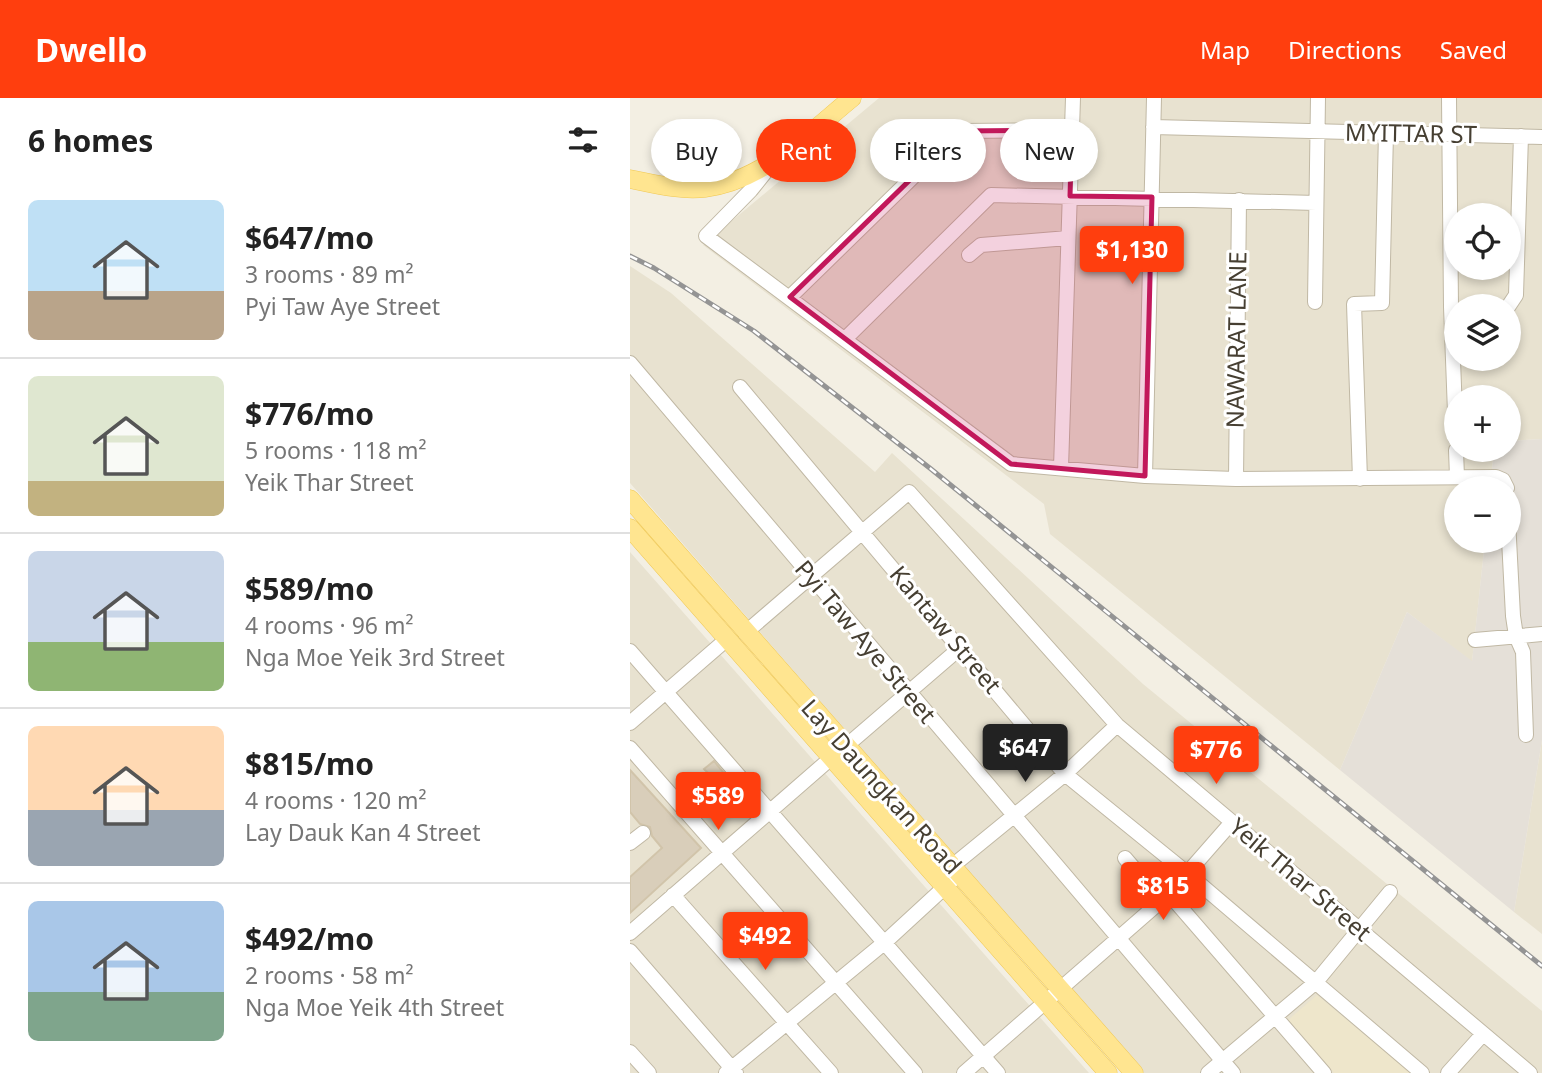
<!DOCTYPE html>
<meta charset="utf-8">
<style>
body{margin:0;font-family:"Noto Sans",sans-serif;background:#f2f2f2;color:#222;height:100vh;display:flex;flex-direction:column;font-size:26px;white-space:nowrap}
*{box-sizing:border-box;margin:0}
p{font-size:23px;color:#767676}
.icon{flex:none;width:38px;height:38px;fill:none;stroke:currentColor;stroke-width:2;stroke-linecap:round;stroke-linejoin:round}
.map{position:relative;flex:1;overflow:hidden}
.sheet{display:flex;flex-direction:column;background:#fff;width:630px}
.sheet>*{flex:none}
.hud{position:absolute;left:21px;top:21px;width:665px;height:63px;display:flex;gap:14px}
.buttons{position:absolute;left:814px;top:105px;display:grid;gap:14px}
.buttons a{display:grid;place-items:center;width:77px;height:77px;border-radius:50%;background:#fff;box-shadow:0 4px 10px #0003;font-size:35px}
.price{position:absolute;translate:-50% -60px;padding:0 16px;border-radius:7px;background:#ff3e0e;color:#fff;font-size:23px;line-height:46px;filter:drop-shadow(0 2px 4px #0008)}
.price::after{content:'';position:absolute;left:50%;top:42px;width:21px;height:16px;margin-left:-10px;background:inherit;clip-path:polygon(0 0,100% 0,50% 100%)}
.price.current{background:#222;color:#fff}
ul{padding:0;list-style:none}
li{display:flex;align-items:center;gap:21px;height:175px;padding:0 28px}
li+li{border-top:2px solid #e0e0e0}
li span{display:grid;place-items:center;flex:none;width:196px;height:140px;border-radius:10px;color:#555}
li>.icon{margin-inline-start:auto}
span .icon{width:84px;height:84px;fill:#fffc;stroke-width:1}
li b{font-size:30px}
h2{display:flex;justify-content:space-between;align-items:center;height:84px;padding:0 28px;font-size:30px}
.tag{padding:0 24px;border-radius:32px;background:#fff;box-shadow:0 4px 10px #0003;font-size:24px;line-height:63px}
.tag.current{background:#ff3e0e;color:#fff}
header{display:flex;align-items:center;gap:42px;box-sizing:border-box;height:98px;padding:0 35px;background:#ff3e0e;color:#fff}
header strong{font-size:33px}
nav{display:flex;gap:38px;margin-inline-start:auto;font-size:24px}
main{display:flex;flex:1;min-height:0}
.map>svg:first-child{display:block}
</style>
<header>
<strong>Dwello</strong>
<nav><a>Map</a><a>Directions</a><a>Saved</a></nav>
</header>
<main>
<section class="sheet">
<h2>6 homes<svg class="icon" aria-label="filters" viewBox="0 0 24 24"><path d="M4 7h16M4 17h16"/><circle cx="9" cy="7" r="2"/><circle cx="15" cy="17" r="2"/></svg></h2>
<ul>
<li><span style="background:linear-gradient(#bfe0f5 65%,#b9a48a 0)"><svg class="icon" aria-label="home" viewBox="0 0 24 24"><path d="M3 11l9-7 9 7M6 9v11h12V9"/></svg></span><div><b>$647/mo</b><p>3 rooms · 89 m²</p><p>Pyi Taw Aye Street</p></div></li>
<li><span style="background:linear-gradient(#dfe7d0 75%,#c2b280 0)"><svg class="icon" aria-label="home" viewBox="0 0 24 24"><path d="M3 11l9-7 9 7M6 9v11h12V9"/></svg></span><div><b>$776/mo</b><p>5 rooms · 118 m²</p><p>Yeik Thar Street</p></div></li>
<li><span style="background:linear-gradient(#c9d6e8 65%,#8fb573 0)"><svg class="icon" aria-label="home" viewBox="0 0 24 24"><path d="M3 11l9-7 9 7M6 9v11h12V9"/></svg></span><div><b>$589/mo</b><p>4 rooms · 96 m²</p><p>Nga Moe Yeik 3rd Street</p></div></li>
<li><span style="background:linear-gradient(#ffd9b3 60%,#9aa5b1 0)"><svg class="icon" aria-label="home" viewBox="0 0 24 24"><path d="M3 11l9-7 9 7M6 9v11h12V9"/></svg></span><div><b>$815/mo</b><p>4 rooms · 120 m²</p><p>Lay Dauk Kan 4 Street</p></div></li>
<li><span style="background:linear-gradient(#a9c7e8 65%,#7fa58c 0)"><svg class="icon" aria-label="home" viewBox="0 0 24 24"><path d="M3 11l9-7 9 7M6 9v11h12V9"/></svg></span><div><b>$492/mo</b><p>2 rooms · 58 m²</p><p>Nga Moe Yeik 4th Street</p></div></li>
</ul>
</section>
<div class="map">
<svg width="912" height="975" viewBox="0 0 912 975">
<rect width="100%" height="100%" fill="#f3efe3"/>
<path fill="#e8e2d0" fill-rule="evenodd" d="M 249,0 L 912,0 L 912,341 L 879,343 L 878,299 L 826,299 L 826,352 L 864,352 L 860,390 L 826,390 L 826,443 L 855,443 L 842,564 L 777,514 L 710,672 L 420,436 L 414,406 L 73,147 ZM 826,117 L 878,117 L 878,170 L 826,170 ZM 826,208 L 878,208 L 878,261 L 826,261 Z
M 0,168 L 41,195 L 245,374 L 262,355 L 513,586 L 912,913 L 912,975 L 514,975 L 0,385 Z
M 0,454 L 459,975 L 0,975 Z
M 912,642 L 912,836 L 884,814 Z"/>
<path fill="#e5e0d8" d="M 912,341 L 912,642 L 884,814 L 710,672 L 777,514 L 842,563 L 855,443 L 878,443 L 878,390 L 860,390 L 864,352 L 878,352 L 879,343 Z"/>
<path fill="#eee6cb" d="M 687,897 L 781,975 L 704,975 L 658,922 Z"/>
<path fill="#d9ceba" stroke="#d1c4aa" stroke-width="2" d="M 84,663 L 97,679 L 89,686 L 74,671 Z
M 0,672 L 71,750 L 0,815 L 0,779 L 32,750 L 22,738 L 20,729 L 10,726 L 0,714 Z"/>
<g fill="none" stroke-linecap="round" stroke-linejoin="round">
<defs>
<path id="minor" d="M 819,0 L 821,209 L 826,341
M 523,29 L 912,39
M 141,67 L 121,92 L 76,138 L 381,366 L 515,378 L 606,381 L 866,379 L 873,382 L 877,390
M 339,157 L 351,147 L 438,140
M 160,199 L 330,33 L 442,32
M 685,204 L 688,0
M 878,209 L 886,197 L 891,38
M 215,241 L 361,97 L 686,105
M 0,265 L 603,975
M 110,289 L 435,676 L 557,775 L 792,975
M 826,352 L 827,379
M 431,370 L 443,0
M 515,378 L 524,0
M 606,381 L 609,102
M 730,381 L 724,206 L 752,205 L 756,35
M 878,422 L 883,518 L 886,538 L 893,554 L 896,637
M 115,535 L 279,394 L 487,627 L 900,975
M 845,542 L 912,536
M 0,553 L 368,975
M 0,625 L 97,541
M 215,649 L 330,550
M 0,650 L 285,975
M 0,745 L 13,735
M 495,760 L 531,802
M 315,774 L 435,676 L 487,627
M 539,796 L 694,975
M 43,797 L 201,975
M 0,835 L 200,661
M 0,853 L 106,975
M 0,954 L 19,975
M 96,975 L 254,845 L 329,776
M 334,975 L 539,796 L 602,724
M 578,975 L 686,884 L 760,794
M 818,975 L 853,936"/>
<path id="major" d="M 0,81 C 25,86 50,93 75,90 C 133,83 179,35 222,0
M 0,401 L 504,975
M 0,430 L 478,975"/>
</defs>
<use href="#minor" stroke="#c0b8a4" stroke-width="16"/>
<use href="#major" stroke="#f0c854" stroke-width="19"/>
<use href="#minor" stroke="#fff" stroke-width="14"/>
<use href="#major" stroke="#ffe590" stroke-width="18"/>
<defs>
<path id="rail" d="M 0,158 L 24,170 L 124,233 L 301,371 L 912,868"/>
</defs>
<use href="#rail" stroke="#949494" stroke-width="5"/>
<use href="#rail" stroke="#fff" stroke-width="2.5" stroke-dasharray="8" stroke-linecap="butt"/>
</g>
<path fill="#c2185b" fill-opacity="0.2" stroke="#c2185b" stroke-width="5" stroke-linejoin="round" d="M 442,32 L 440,98 L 522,99 L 515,378 L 381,366 L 160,199 L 330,33 Z"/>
<g text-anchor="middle" stroke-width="6" stroke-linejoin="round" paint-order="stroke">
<g font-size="24" fill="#463f32" stroke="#fff">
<text transform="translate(781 36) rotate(1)" y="8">MYITTAR ST</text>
<text transform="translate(607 242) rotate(-89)" y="8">NAWARAT LANE</text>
<text transform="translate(315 532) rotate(50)" y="8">Kantaw Street</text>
<text transform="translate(235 544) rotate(50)" y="8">Pyi Taw Aye Street</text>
<text transform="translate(251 689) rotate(48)" y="8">Lay Daungkan Road</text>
<text transform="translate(670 782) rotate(40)" y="8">Yeik Thar Street</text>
</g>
</g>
</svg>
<div class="buttons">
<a><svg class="icon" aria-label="locate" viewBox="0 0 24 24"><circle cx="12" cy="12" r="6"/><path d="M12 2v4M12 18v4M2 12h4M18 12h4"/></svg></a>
<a><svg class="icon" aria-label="layers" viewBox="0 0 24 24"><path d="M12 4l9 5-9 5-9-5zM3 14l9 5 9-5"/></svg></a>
<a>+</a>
<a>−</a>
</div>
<b class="price" style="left:502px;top:188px">$1,130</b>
<b class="price current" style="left:395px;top:686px">$647</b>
<b class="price" style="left:586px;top:688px">$776</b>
<b class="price" style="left:88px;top:734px">$589</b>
<b class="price" style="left:533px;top:824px">$815</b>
<b class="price" style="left:135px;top:874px">$492</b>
<div class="hud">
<a class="tag">Buy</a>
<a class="tag current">Rent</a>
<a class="tag">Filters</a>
<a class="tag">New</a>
</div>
</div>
</main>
